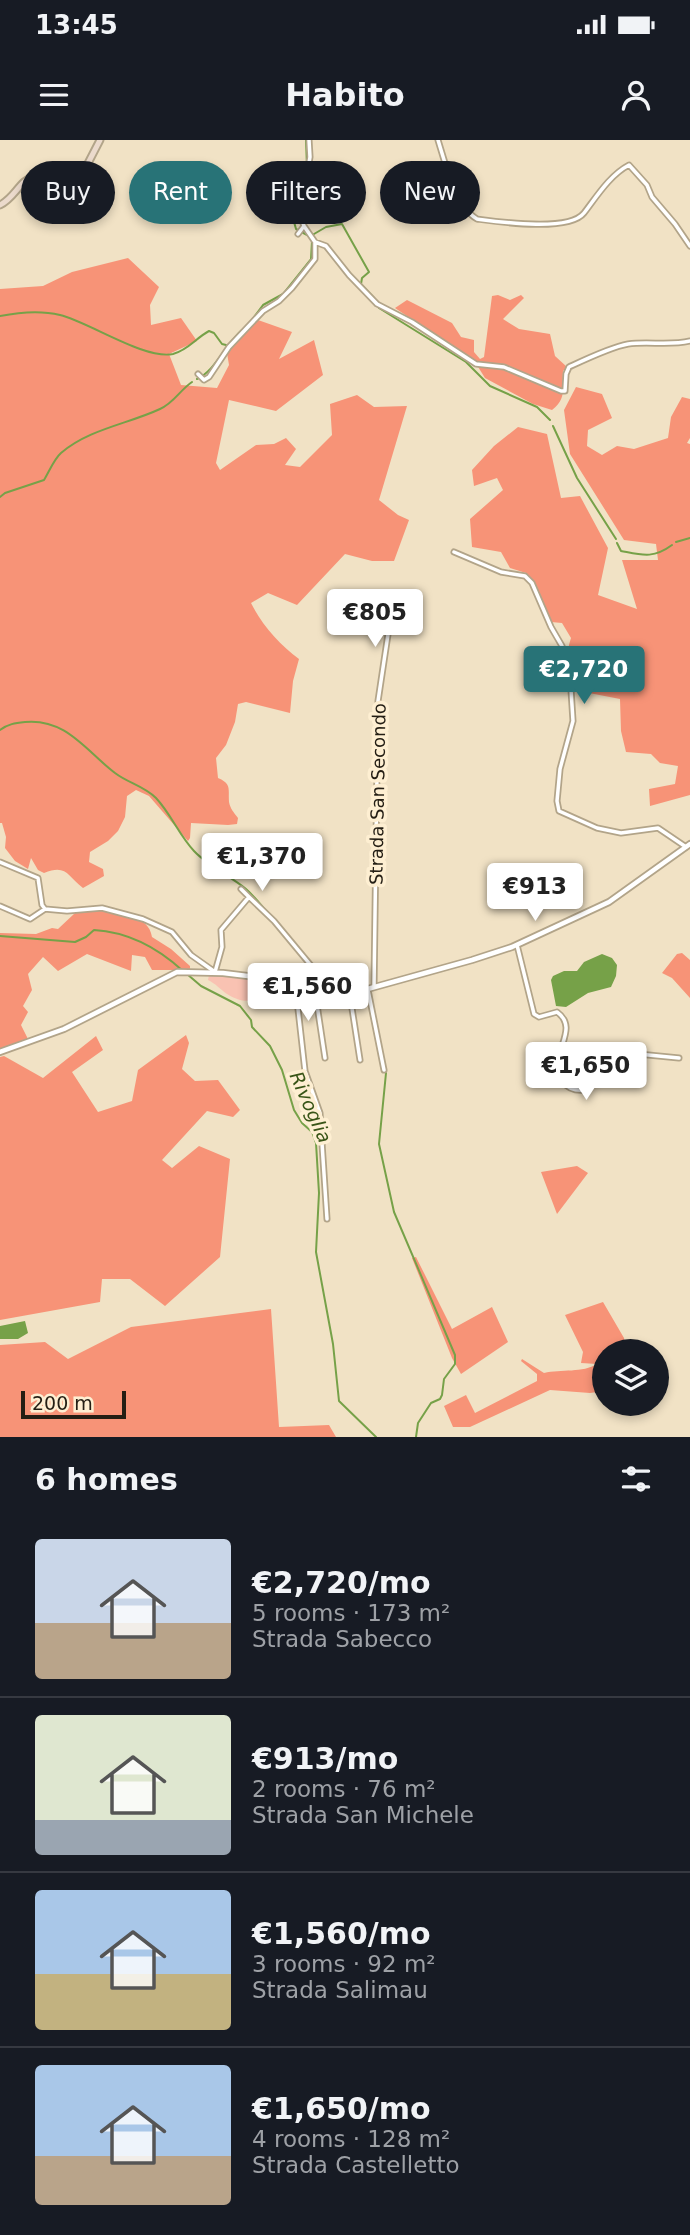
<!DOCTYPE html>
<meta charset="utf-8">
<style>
body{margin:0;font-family:"DejaVu Sans",sans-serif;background:#20242c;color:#f1f3f6;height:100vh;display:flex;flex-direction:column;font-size:26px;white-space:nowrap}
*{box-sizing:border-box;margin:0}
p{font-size:23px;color:#9ea1a6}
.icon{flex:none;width:38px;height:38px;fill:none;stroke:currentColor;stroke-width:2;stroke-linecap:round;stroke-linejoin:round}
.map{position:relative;height:1297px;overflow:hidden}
.panel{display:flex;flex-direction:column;background:#171b24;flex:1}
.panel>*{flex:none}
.banner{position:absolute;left:21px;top:21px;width:649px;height:63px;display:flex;gap:14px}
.controls{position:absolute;left:592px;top:1199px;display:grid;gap:14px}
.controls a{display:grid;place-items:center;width:77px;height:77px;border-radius:50%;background:#171b24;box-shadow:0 4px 10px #0003;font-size:35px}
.scale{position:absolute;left:21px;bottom:18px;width:105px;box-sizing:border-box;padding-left:7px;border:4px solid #241e14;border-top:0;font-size:19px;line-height:24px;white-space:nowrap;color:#241e14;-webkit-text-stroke:5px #feefd2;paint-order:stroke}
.price{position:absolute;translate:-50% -60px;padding:0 16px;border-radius:7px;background:#fff;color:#222;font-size:23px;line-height:46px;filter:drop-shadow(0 2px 4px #0008)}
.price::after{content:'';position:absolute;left:50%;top:42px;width:21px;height:16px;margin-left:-10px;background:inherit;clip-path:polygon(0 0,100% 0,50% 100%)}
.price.selected{background:#287377;color:#fff}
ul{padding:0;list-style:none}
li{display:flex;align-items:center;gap:21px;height:175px;padding:0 35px}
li+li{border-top:2px solid #363941}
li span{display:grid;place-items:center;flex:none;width:196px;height:140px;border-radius:7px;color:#555}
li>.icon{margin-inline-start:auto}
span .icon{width:84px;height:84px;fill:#fffc;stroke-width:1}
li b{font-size:30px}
h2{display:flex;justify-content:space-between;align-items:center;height:84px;padding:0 35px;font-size:30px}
.tag{padding:0 24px;border-radius:32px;background:#171b24;box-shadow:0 4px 10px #0003;font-size:24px;line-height:63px}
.tag.selected{background:#287377;color:#fff}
.status{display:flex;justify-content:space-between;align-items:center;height:49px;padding:0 35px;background:#171b24;direction:ltr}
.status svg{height:19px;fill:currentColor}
header{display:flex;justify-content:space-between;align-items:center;height:91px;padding:0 35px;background:#171b24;font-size:32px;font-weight:800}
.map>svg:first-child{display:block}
</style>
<div class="status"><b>13:45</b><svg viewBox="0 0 49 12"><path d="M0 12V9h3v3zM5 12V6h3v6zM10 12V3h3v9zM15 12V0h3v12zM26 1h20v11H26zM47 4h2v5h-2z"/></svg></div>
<header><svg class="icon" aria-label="menu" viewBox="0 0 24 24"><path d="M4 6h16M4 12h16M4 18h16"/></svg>Habito<svg class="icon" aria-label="person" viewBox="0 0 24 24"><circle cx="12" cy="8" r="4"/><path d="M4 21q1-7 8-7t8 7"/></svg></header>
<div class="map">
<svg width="690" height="1297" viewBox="0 0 690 1297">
<rect width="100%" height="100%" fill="#f1e2c5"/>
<path fill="#f9c2b2" d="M 209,835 L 277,842 L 276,854 C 255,858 248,867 227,854 C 220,849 216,844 208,840 Z"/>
<path fill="#f79377" d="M 128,118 L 159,147 L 150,165 L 151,185 L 181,178 L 197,201 L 169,214 L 181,245 L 217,248 L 229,225 L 227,213 L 258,180 L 292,192 L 279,219 L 314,200 L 323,235 L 276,271 L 229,260 L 216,323 L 220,330 L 256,305 L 274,304 L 286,298 L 296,309 L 285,325 L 300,327 L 332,295 L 330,264 L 357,255 L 374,267 L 407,266 L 379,360 L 398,375 L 409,380 L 394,421 L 372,421 L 345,414 L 297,465 L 268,453 L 251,463 C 262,485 280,505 299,519 L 293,541 L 290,573 L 246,562 L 238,564 L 235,582 L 226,605 L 216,618 L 218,638 C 232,644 228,649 229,662 C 230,668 234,673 238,678 L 237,684 L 228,685 L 191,683 L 190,698 L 188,701 L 149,656 L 136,650 L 127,656 L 125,677 L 118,691 L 108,701 L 90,712 L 89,722 L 103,729 L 104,736 L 83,748 C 67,736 67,724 44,733 L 38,730 L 31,718 L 28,729 L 15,721 L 5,708 L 6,697 L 2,683 L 0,683 L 0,149 L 43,146 L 72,132 Z
M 498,155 L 510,160 L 521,155 L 524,158 L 503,179 L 519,189 L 550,194 L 555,216 L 567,227 L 563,231 C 562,249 567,258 552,270 L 533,264 L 485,238 L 475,222 L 395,168 L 407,160 L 452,183 L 461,197 L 474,200 L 474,212 L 480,219 L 484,217 L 492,156 Z
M 576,247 L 602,254 L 612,278 L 588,290 L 587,306 L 602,315 L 617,306 L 634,309 L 668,298 L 671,277 L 682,257 L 690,259 L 690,298 L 687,303 L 690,304 L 690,655 L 650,666 L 649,649 L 675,644 L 678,626 L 660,623 L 651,614 L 626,612 L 621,591 L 620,559 L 584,552 C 581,544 580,537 577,529 C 571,514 565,516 571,498 L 562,483 L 551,482 L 534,441 L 526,433 L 510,428 L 501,412 L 472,407 L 470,379 L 503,350 L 497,338 L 474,346 L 472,330 L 494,306 L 518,287 L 547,294 L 561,358 L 580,356 L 608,408 L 598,455 L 637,469 L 622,420 L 658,420 L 656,404 L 624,400 L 570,314 L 564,270 Z
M 98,770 C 117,773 149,774 152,797 L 171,809 L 190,826 L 190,830 L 152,830 L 145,817 L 132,815 L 131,831 L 87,814 L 58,831 L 43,817 L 28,834 L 32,850 L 23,866 L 28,872 L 21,885 L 28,899 L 0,911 L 0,793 L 36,794 L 52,788 L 58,789 L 75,773 Z
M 682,813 L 690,820 L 690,858 L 672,838 L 662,833 L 677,814 Z
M 186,895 L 189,903 L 182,929 L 195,941 L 218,940 L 240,970 L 233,977 L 207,971 L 162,1020 L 172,1028 L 199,1006 L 230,1019 L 220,1117 L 165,1166 L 130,1139 L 102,1139 L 100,1162 L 0,1180 L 0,917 L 4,916 L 43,938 L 96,896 L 103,910 L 72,932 L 98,972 L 132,961 L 138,930 Z
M 577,1026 L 588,1033 L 557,1074 L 541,1032 Z
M 416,1117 L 452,1189 L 492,1167 L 508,1202 L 461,1234 L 452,1218 L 412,1118 Z
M 603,1162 L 624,1198 L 626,1211 L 604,1211 L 604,1251 L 590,1253 L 550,1250 L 470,1287 L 453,1287 L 444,1266 L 466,1255 L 475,1273 L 537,1241 L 537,1234 L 521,1221 L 522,1219 L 544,1233 C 561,1229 583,1233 597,1224 L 581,1223 L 583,1212 L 565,1175 Z
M 271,1169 L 279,1287 L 329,1285 L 336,1297 L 0,1297 L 0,1205 L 45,1202 L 68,1219 L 131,1187 Z"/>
<path fill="#76a148" d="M 602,814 L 612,818 L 617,825 L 616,836 L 611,847 L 588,853 L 566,867 L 556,866 L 551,840 L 553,836 L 564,831 L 577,831 L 584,822 Z
M 25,1181 L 28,1193 L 18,1199 L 0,1199 L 0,1186 Z"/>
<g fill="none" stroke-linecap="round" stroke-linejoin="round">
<path stroke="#76a148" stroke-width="2" d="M 306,0 L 307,27
M 305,36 C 299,54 289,70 296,89 L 309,96
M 314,94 L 326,87 L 342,84 L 369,132 L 362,138 L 361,144 L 374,158
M 379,168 L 466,222 L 490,246 L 537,267 L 550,280
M 0,176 C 20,172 40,170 60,175 C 89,182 145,220 173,214 C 188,210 196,198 209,191 L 214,193 L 222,204 L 226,205
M 249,184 L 263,165 L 283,154 L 311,119 L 312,101
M 197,239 C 216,230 225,205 242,190
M 564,245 L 565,230
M 553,286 L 577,338 L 616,399
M 0,357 L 5,353 L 44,340 C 49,332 54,319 61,313 C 89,289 128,284 160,269 C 174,263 180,250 192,242
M 676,402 L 690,398
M 617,403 L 621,411 C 642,415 653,419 672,405
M 0,590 C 8,584 15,583 25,582 C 66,578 86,611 115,633 C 128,643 144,646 156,658 C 171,674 179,695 194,711 C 208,726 230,736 246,749 C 254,756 261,765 268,773
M 281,787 L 300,810
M 0,796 L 75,802 L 86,797 L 94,790 C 128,792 158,808 183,831
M 313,825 L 317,830
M 321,832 L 333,844
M 187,834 L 201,846 L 240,866 L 251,880 L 252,887 L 270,906 L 282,930 L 294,970 L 302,983 L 312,992 L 316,1003 L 319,1053 L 316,1112 L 333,1204 L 339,1261 L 376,1297
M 386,933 L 379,1004 L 394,1072 L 455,1215 L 455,1224 L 444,1239 L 442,1255 L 440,1259 L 431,1263 L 418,1283 L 416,1297"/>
<defs>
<path id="minor" d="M 438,0 C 445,23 456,67 477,79 C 500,82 569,92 584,73 C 597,56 610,35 629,25 L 647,45 L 652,57 L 675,84 L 690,106
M 298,94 L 304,86
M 315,102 L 326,106 L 349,135 L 377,164 L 412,182 L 476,224 L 504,227 L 561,251 L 565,251 L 566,234 L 569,227 C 584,220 611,207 628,204 C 649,201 669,206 690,201
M 198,234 L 204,240 L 209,237 L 229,207 L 263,171 L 279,161 L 292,148 L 315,119 L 315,102 L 304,86 L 300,75 L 310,17 L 309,0
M 454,412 L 501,432 L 525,436 L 532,443 L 551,487 L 562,506 L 570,534 L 573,581 L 560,629 L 557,661 L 559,671 L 597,688 L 621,693 L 658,688 L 686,707
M 0,722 L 38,738 L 42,765 L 45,769 L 67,771 L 102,768 L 143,779 L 172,792 L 191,815 L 215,832 L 222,807 L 221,790 L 249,757 L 274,781 L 328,846
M 241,749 L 249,757
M 0,766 L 30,779 L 45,769
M 517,805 L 534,874 L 539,877 L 557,872 C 575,885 561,902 559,918 C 556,937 564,952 585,950 L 615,921 L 628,913 L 679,918
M 297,842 L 296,851 L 305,931 L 320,973 L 327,1079
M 314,845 L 325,918
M 374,846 L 378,561 L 393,461
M 349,849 L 360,920
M 368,850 L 384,930"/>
<path id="tertiary" d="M 0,912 L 64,889 L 177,832 L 223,833 L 364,850 L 472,820 L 512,807 L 609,762 L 690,704"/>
<path id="secondary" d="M 0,65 C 15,58 19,41 34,36 C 52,30 67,42 84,31 L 100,0"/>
</defs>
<use href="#minor" stroke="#b2a489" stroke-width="7"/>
<use href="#tertiary" stroke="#b2a489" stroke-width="8"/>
<use href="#secondary" stroke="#b2a489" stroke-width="9"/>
<use href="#minor" stroke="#fff" stroke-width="3.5"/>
<use href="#tertiary" stroke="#fff" stroke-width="4.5"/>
<use href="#secondary" stroke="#ebdacc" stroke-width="5"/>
</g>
<g text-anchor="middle" stroke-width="7" stroke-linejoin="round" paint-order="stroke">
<g font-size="18" fill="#241e14" stroke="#feefd2">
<text transform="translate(378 654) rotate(-89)" y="6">Strada San Secondo</text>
</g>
<g font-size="19" font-style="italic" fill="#395517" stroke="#feefd2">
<text transform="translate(311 967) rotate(66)" y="7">Rivoglia</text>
</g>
</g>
</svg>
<div class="controls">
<a><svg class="icon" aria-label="layers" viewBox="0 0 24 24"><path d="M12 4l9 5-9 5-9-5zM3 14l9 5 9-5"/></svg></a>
</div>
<div class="scale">200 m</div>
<b class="price" style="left:375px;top:509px">€805</b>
<b class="price selected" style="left:584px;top:566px">€2,720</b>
<b class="price" style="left:262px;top:753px">€1,370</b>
<b class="price" style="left:535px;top:783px">€913</b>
<b class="price" style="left:308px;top:883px">€1,560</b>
<b class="price" style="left:586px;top:962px">€1,650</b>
<div class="banner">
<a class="tag">Buy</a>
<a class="tag selected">Rent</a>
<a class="tag">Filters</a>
<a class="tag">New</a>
</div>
</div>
<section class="panel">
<h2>6 homes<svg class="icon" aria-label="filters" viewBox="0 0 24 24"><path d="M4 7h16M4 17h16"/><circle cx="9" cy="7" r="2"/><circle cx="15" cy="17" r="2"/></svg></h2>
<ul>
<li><span style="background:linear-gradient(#c9d6e8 60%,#b9a48a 0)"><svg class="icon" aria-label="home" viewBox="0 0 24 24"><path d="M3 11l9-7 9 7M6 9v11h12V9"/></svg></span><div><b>€2,720/mo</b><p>5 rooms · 173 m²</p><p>Strada Sabecco</p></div></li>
<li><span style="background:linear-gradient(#dfe7d0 75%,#9aa5b1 0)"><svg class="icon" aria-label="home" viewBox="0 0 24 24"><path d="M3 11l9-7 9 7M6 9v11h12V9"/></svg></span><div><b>€913/mo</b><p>2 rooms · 76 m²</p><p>Strada San Michele</p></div></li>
<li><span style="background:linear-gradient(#a9c7e8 60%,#c2b280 0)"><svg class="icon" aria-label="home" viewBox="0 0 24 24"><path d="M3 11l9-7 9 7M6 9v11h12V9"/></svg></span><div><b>€1,560/mo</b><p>3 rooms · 92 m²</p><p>Strada Salimau</p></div></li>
<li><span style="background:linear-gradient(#a9c7e8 65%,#b9a48a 0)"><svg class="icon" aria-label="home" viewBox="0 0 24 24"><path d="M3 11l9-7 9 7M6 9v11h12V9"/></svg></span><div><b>€1,650/mo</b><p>4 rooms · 128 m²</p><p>Strada Castelletto</p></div></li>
</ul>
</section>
